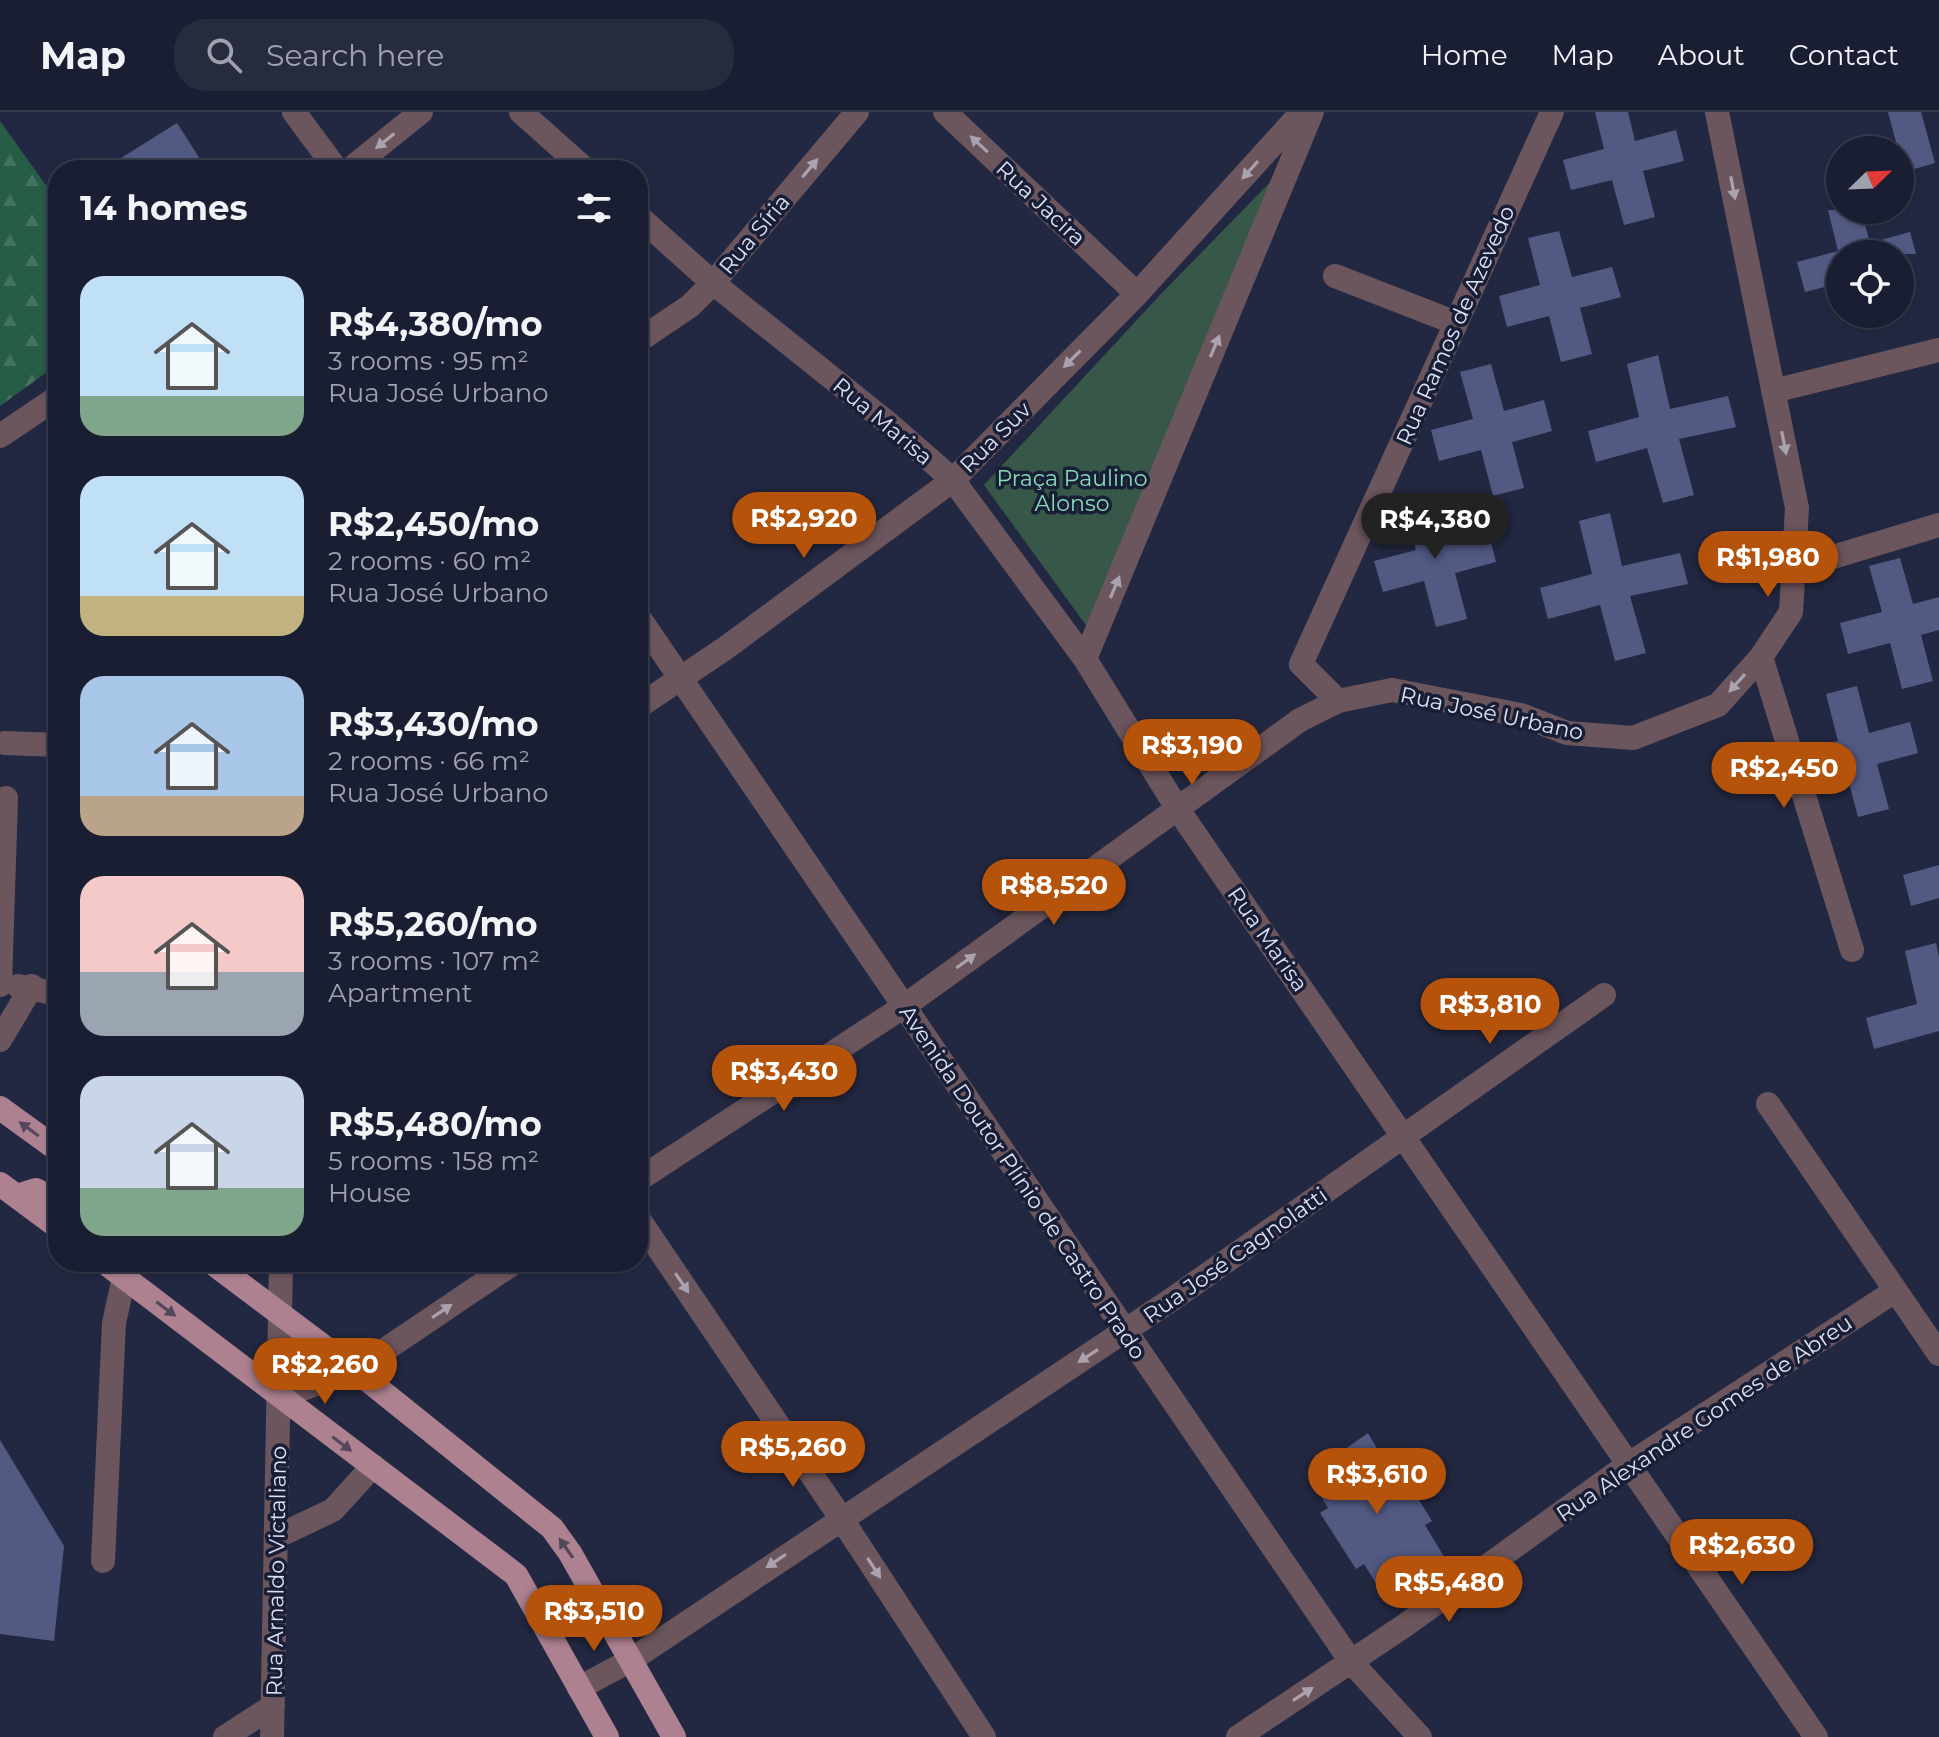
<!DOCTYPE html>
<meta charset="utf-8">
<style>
body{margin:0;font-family:Montserrat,sans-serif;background:#272b3e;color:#f1f3f6;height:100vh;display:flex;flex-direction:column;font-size:30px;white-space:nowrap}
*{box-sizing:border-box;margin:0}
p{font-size:26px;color:#9fa2ac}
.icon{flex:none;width:44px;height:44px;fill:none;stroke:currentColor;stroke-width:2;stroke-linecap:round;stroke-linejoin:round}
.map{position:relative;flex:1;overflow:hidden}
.sheet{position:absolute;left:48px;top:48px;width:600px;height:1112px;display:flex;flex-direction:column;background:#1a1e32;border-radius:32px;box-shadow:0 2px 6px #0004,0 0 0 2px #383c4d}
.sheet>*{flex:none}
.needle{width:52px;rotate:67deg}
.fabs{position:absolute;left:1826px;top:24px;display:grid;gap:16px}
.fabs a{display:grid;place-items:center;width:88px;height:88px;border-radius:50%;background:#1a1e32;box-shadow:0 2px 6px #0004,0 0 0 2px #383c4d;font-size:40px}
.price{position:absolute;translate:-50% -68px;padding:0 18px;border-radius:28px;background:#b45309;color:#fff;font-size:26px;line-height:52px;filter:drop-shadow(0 2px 4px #0008)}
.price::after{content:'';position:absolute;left:50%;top:48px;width:24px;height:18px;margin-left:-12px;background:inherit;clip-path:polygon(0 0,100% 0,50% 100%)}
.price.active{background:#222;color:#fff}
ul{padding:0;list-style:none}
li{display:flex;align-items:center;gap:24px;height:200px;padding:0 32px}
li span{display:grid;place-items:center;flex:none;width:224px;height:160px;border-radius:24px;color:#555}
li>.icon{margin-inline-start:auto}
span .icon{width:96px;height:96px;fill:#fffc;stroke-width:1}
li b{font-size:34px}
h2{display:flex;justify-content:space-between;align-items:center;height:96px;padding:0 32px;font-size:34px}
header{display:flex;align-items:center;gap:48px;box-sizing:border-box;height:112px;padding:0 40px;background:#1a1e32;border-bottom:2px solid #383c4d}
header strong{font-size:38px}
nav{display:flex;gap:44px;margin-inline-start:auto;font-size:28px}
.search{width:560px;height:72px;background:#272b3e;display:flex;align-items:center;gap:20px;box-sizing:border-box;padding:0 28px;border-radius:32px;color:#9fa2ac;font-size:30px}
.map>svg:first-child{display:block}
</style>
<header>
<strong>Map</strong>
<div class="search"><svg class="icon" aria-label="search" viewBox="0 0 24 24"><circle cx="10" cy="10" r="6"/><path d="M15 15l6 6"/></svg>Search here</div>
<nav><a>Home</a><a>Map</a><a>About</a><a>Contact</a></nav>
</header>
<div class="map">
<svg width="1939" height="1625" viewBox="0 0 1939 1625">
<defs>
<pattern id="forest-firs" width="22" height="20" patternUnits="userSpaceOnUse" patternTransform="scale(2)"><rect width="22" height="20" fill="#275c46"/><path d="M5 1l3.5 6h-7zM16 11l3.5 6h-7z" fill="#467361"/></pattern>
</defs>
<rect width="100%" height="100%" fill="#232842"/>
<path fill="#375748" d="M 1279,61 L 1088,516 L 984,373 L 1160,183 Z"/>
<path fill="url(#forest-firs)" d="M 0,9 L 58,90 L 58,252 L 0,294 Z"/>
<path fill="#525a84" d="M 1595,0 L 1628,0 L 1635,29 L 1676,18 L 1684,49 L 1643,59 L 1655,105 L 1624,113 L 1612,68 L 1571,78 L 1563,48 L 1604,37 Z
M 1888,0 L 1921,0 L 1935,51 L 1904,60 Z
M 177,11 L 207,58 L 102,58 Z
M 1828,98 L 1861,98 L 1870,131 L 1910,120 L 1916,142 L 1840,142 L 1840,171 L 1805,180 L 1797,150 L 1838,139 Z
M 1559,119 L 1572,165 L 1612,155 L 1621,185 L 1580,196 L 1592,242 L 1561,250 L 1549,204 L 1507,215 L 1499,184 L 1540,173 L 1528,126 Z
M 1658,243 L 1670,297 L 1728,284 L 1736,315 L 1679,327 L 1694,383 L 1663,391 L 1647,336 L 1596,350 L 1588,319 L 1639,305 L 1627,252 Z
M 1491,252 L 1504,299 L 1544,288 L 1552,319 L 1512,330 L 1524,376 L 1493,384 L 1481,338 L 1439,349 L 1431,318 L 1473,307 L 1460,260 Z
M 1434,383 L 1447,430 L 1488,419 L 1496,450 L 1455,461 L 1467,507 L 1436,515 L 1424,469 L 1383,480 L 1374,449 L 1416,438 L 1404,392 Z
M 1610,401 L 1622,454 L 1680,441 L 1688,472 L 1630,484 L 1646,541 L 1615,549 L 1600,493 L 1548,507 L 1540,476 L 1592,462 L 1579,409 Z
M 1900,446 L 1913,492 L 1939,485 L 1939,518 L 1921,523 L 1933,569 L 1902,577 L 1890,531 L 1848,542 L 1840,511 L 1882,500 L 1869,454 Z
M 1857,574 L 1869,621 L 1910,610 L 1918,641 L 1877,652 L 1889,697 L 1858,705 L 1846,660 L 1815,668 L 1805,637 L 1838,629 L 1826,582 Z
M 1939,753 L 1939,786 L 1911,794 L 1903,763 Z
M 1936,831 L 1939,845 L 1939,919 L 1874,937 L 1866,906 L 1917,892 L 1905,839 Z
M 1368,1321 L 1384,1349 L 1392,1344 L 1432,1409 L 1425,1413 L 1446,1448 L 1385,1486 L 1364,1452 L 1356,1457 L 1320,1401 L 1328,1396 L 1308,1363 Z
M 0,1328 L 64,1434 L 54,1529 L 0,1522 Z"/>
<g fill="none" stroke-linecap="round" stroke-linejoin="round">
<path stroke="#6c565d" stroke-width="24" d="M 294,0 L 337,58
M 521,0 L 586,58
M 945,0 L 1137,182
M 349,58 L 421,0
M 638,104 L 713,171 L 888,311 L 953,368 L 1085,547 L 1177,696 L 1816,1625
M 1335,164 L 1456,211
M 638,229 L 690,194 L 713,171 L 857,0
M 1773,279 L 1939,238
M 0,324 L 58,285
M 1793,457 L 1939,413
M 638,504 L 1352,1551 L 1420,1625
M 1761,545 L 1852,838
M 1085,547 L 1312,0
M 1338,589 L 1301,552 L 1552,0
M 638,595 L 727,535 L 953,368 L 1137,182 L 1302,0
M 5,631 L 58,633
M 0,873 L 6,686
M 18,874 L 58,882
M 0,928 L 32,874
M 1768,992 L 1939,1242
M 638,1068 L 903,895 L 1300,608 L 1338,589 L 1392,578 L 1521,603 L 1567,621 L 1633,626 L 1718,593 L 1761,545 L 1791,500 L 1797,396 L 1717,0
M 638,1106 L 841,1406 L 984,1625
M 280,1285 L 355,1258 L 515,1150
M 276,1425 L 333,1398 L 373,1354
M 103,1449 L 114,1211 L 124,1165
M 579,1576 L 631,1548 L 1174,1186 L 1604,883
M 225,1625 L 273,1594
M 272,1625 L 281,1150
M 1238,1625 L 1404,1514 L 1629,1352 L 1895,1179"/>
<path stroke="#ad8190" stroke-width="24" d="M 0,996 L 58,1038
M 0,1072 L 58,1115
M 17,1084 L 36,1078 L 58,1090
M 104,1150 L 516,1463 L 607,1625
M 211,1150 L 355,1258 L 552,1416 L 570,1441 L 674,1625"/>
</g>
<defs><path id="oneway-solid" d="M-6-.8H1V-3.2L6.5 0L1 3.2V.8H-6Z" transform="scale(2)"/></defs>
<g fill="#aaa2af">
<use href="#oneway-solid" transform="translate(385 29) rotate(141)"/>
<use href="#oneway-solid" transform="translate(979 32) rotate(-137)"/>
<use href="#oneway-solid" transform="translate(810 56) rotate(-50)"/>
<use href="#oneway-solid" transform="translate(1250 58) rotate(132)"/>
<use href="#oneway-solid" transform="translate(1733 76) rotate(79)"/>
<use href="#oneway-solid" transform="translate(1215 234) rotate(-67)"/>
<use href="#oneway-solid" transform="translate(1072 247) rotate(135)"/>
<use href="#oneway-solid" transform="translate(1784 331) rotate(79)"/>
<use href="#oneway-solid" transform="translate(1115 475) rotate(-67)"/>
<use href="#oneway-solid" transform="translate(1737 571) rotate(132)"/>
<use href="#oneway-solid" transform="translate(966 849) rotate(-36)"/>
<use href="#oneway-solid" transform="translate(682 1171) rotate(56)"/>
<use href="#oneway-solid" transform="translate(442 1199) rotate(-34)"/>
<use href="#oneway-solid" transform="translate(1088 1244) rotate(147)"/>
<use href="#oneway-solid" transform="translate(776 1449) rotate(146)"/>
<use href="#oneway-solid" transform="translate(874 1456) rotate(57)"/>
<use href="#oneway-solid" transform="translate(1303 1582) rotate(-33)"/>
</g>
<g fill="#54465b">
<use href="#oneway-solid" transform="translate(29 1017) rotate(-144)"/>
<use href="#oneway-solid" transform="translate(166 1197) rotate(37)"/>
<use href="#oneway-solid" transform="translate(342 1332) rotate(37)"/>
<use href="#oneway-solid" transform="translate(566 1436) rotate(-125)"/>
</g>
<g text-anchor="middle" stroke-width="7" stroke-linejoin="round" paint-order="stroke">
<g font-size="22" fill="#dce1f2" stroke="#191e37">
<text transform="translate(1041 91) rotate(43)" y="8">Rua Jacira</text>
<text transform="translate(754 122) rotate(-50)" y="8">Rua Síria</text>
<text transform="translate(1455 213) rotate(-66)" y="8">Rua Ramos de Azevedo</text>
<text transform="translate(883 309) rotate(40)" y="8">Rua Marisa</text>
<text transform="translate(995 325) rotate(-45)" y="8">Rua Suv</text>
<text transform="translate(1492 601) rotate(12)" y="8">Rua José Urbano</text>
<text transform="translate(1268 827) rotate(55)" y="8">Rua Marisa</text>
<text transform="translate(1023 1070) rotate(56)" y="8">Avenida Doutor Plínio de Castro Prado</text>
<text transform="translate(1235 1143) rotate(-35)" y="8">Rua José Cagnolatti</text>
<text transform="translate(1704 1306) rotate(-34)" y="8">Rua Alexandre Gomes de Abreu</text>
<text transform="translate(276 1459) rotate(-89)" y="8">Rua Arnaldo Victaliano</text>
</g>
<g font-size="22" fill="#88dbb5" stroke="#191e37">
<text x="1072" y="374">Praça Paulino<tspan x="1072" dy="25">Alonso</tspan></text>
</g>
</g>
</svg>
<div class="fabs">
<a><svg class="needle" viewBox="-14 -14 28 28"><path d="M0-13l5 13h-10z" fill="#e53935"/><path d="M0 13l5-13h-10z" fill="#9fa2ac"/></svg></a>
<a><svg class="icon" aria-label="locate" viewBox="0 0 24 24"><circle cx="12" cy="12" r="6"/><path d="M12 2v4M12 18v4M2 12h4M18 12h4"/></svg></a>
</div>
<b class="price" style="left:804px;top:448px">R$2,920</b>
<b class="price active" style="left:1435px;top:449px">R$4,380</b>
<b class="price" style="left:1768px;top:487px">R$1,980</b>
<b class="price" style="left:1192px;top:675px">R$3,190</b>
<b class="price" style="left:1784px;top:698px">R$2,450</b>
<b class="price" style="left:1054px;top:815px">R$8,520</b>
<b class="price" style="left:1490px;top:934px">R$3,810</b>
<b class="price" style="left:784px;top:1001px">R$3,430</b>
<b class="price" style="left:325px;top:1294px">R$2,260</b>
<b class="price" style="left:793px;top:1377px">R$5,260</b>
<b class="price" style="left:1377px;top:1404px">R$3,610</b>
<b class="price" style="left:1742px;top:1475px">R$2,630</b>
<b class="price" style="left:1449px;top:1512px">R$5,480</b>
<b class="price" style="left:594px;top:1541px">R$3,510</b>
<section class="sheet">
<h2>14 homes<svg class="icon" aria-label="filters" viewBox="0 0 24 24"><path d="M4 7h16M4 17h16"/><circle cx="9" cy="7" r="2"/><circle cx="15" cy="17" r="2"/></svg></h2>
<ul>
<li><span style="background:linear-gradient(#bfe0f5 75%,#7fa58c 0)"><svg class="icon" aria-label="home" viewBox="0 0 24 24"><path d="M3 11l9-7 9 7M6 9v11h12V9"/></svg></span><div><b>R$4,380/mo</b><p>3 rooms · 95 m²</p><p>Rua José Urbano</p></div></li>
<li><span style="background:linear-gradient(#bfe0f5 75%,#c2b280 0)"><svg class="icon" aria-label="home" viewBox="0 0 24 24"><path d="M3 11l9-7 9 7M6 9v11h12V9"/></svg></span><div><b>R$2,450/mo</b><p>2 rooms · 60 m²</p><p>Rua José Urbano</p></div></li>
<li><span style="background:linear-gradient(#a9c7e8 75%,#b9a48a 0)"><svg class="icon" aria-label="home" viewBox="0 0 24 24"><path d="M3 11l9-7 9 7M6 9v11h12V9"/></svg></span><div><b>R$3,430/mo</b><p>2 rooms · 66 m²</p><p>Rua José Urbano</p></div></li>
<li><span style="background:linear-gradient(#f6c9c9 60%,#9aa5b1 0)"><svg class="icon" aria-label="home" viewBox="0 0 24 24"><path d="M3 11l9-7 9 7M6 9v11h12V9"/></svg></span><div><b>R$5,260/mo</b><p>3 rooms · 107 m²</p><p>Apartment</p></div></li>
<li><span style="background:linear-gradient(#c9d6e8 70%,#7fa58c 0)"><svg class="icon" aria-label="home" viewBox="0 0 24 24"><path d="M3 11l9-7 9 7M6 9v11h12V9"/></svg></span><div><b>R$5,480/mo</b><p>5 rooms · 158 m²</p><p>House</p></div></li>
</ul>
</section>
</div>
